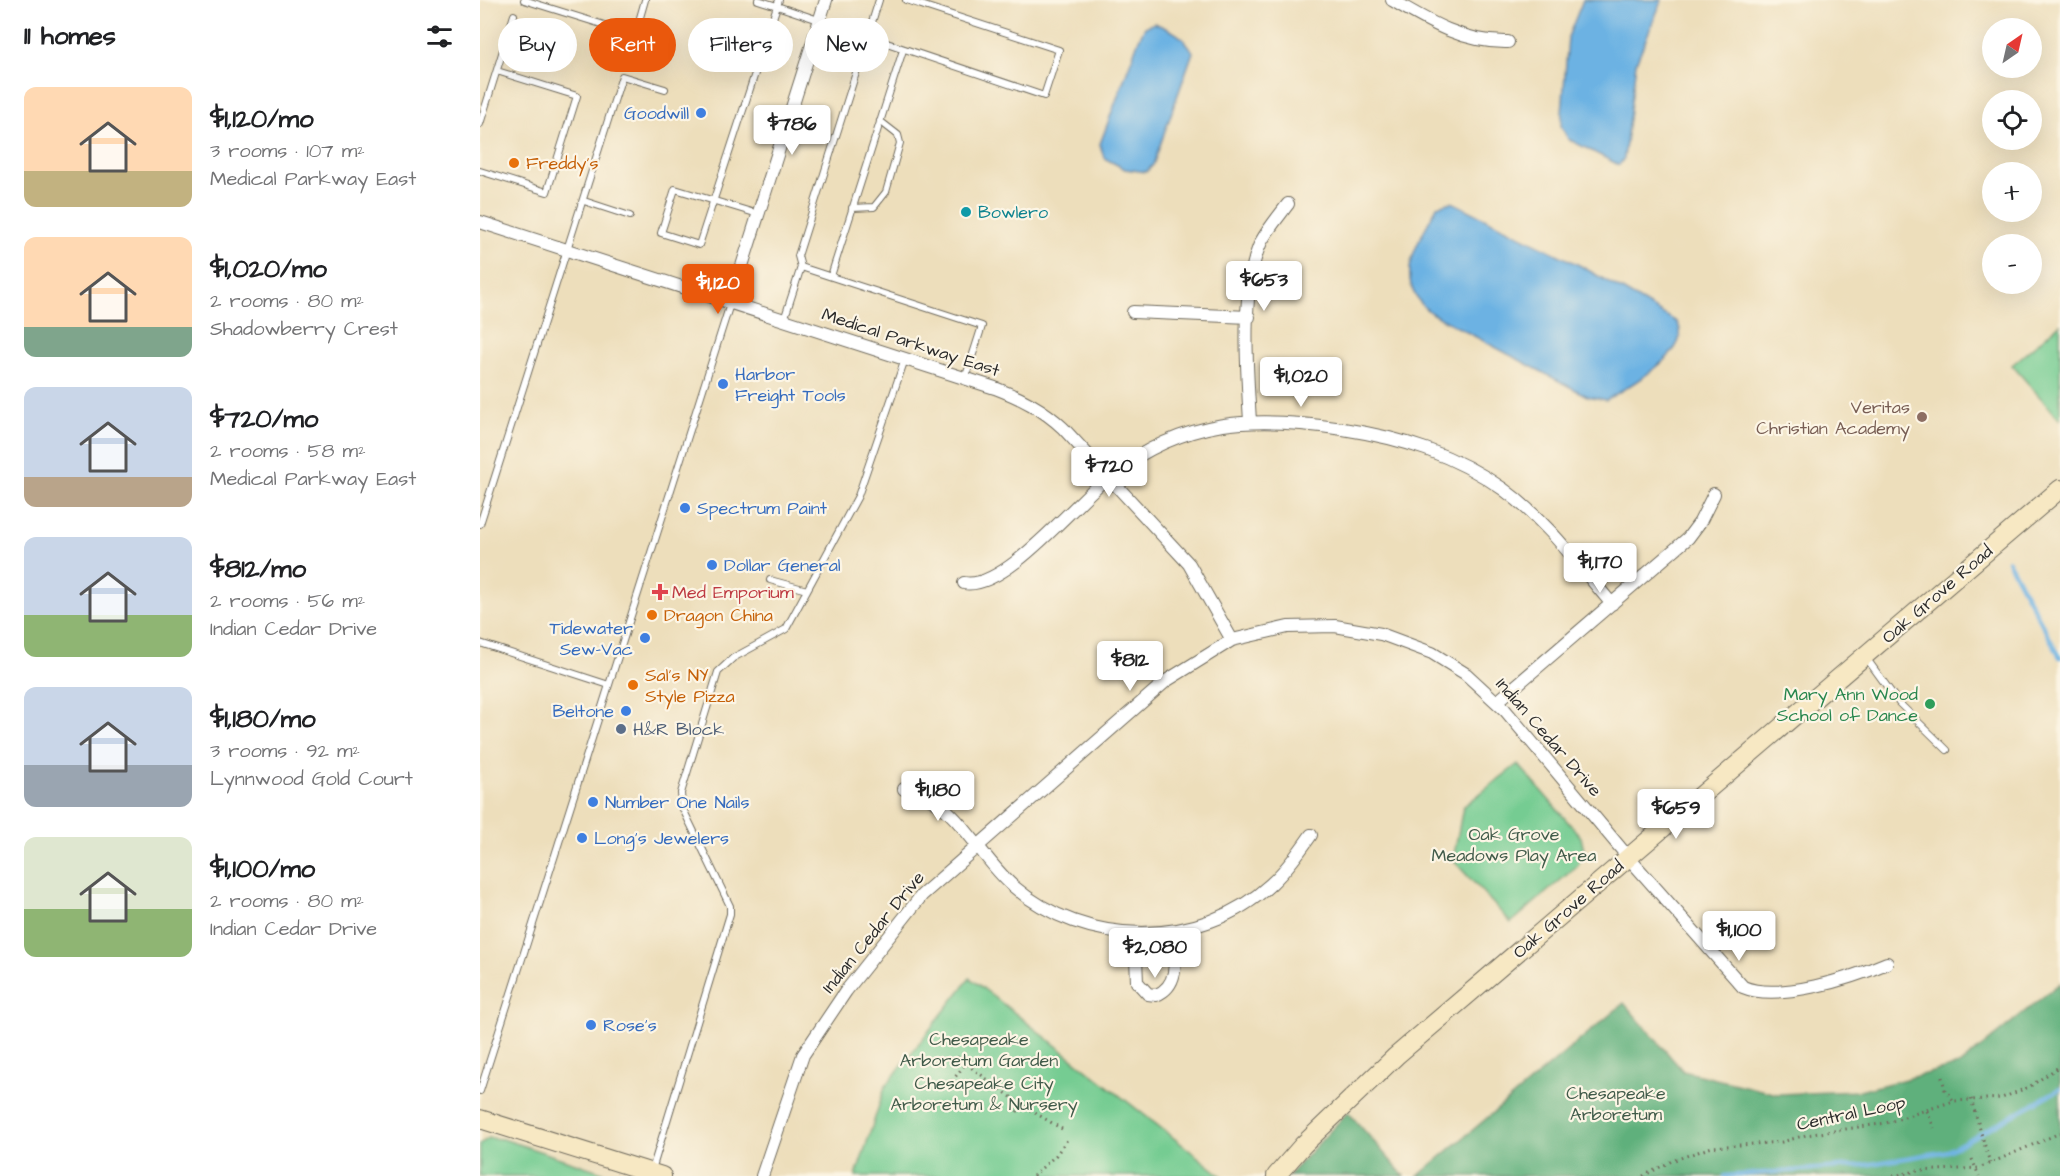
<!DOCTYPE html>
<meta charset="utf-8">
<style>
body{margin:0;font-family:"Architects Daughter",sans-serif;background:#f6f6f6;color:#202124;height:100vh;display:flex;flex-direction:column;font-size:22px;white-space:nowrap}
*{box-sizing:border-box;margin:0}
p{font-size:20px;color:#757577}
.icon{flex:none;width:33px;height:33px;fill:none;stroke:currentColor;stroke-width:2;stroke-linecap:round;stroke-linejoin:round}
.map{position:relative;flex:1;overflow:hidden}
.sheet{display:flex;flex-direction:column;background:#fff;width:480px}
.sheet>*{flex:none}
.top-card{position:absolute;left:18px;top:18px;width:570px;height:54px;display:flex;gap:12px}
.needle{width:39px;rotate:34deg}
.controls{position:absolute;left:1502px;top:18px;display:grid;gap:12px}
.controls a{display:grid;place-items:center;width:60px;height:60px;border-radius:50%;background:#fff;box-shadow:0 6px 24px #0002;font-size:30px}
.price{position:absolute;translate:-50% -51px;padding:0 14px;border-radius:6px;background:#fff;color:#222;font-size:20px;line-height:39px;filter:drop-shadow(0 2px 3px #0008)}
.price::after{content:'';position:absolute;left:50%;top:36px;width:18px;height:14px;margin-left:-9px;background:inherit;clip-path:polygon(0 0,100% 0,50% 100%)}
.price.active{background:#ea580c;color:#fff}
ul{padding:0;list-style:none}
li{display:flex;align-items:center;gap:18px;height:150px;padding:0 24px}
li span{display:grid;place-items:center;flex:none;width:168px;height:120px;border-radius:12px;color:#555}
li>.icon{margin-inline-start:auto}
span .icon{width:72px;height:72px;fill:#fffc;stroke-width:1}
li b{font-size:26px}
h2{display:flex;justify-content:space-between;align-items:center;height:72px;padding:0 24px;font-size:26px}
.chip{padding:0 21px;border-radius:27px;background:#fff;box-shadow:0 6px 24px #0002;font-size:21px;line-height:54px}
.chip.active{background:#ea580c;color:#fff}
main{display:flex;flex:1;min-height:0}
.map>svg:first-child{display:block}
</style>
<main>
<section class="sheet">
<h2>11 homes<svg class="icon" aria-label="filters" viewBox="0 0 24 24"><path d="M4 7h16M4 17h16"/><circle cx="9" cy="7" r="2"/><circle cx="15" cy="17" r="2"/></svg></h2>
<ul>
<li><span style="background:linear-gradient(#ffd9b3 70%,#c2b280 0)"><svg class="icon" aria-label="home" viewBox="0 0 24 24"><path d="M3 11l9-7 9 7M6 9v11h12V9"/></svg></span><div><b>$1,120/mo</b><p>3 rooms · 107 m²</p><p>Medical Parkway East</p></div></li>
<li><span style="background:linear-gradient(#ffd9b3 75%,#7fa58c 0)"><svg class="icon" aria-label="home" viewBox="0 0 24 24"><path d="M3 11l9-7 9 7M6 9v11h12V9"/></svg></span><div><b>$1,020/mo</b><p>2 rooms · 80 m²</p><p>Shadowberry Crest</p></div></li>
<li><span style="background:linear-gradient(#c9d6e8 75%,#b9a48a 0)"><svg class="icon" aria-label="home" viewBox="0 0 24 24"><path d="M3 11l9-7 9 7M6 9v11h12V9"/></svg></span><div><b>$720/mo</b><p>2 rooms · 58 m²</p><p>Medical Parkway East</p></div></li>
<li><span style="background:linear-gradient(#c9d6e8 65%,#8fb573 0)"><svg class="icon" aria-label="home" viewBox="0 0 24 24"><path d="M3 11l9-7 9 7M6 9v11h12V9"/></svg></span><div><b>$812/mo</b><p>2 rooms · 56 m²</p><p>Indian Cedar Drive</p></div></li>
<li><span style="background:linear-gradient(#c9d6e8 65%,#9aa5b1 0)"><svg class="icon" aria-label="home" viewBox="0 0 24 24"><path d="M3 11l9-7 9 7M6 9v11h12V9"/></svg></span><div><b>$1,180/mo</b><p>3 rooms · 92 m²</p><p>Lynnwood Gold Court</p></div></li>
<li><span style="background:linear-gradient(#dfe7d0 60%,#8fb573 0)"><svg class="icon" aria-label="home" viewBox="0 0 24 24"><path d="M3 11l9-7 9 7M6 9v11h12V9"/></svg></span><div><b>$1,100/mo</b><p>2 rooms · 80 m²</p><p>Indian Cedar Drive</p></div></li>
</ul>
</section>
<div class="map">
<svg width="1580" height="1176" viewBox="0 0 1580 1176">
<rect width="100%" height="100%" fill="#fcf5e5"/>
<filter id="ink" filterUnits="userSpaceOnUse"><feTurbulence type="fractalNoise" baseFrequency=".0167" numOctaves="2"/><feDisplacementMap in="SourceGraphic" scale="12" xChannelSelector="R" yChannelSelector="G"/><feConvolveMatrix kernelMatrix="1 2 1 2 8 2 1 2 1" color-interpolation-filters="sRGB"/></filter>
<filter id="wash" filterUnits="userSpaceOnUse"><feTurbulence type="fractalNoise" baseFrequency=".008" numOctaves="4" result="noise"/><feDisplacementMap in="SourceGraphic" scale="24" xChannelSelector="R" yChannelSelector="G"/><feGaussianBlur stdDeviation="1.35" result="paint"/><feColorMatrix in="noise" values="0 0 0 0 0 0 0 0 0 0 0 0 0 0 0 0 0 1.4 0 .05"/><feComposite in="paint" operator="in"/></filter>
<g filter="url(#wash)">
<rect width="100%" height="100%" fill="#eddebb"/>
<path fill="#74cc92" stroke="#507c5e" stroke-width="1.5" d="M 1580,324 L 1580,420 L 1532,365 Z
M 1038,764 L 1101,837 L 1104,851 L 1098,865 L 1031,923 L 973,860 L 983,807 Z
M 490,978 L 742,1176 L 376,1176 L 405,1087 Z
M 9,1138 L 23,1139 L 134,1176 L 0,1176 L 0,1144 Z"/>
<path fill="#5fb07c" stroke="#456e54" stroke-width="1.5" d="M 1580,983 L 1580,1176 L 938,1176 L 1144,1003 L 1203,1071 L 1297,1094 L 1380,1091 L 1479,1065 Z
M 868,1112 L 924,1176 L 808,1176 Z"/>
<path fill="#6cb2e3" stroke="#4c6e87" stroke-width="1.5" d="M 1103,0 L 1182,0 L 1156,63 L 1144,158 L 1139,165 L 1088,139 L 1081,126 L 1088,37 Z
M 674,23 C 691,30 704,35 713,52 L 673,165 L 666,172 L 645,169 L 624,158 L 620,144 L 659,39 L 665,27 Z
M 972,202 L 1101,266 L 1197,322 C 1216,352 1146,387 1126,400 L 1107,396 L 951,313 C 909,280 939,243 957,206 Z"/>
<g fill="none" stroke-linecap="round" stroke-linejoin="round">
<path stroke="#6cb2e3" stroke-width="4.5" d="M 1528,561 L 1580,657
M 1245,1176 L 1385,1165 L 1468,1151 L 1580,1089"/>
</g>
</g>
<g filter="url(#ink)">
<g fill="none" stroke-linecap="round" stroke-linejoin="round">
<defs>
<path id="lane" d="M 44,0 L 150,33 L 157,28 L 165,0
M 278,0 L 297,6 L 219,245 L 181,233 L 195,189 L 278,214
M 299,0 L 297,6 L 564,96 L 579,50 L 426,0
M 0,124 L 34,15
M 0,171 L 67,192 L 97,96 L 17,71
M 104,201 L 150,216
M 372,208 L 394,207 L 406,192 L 420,143 L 418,135 L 400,121
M 321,267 L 318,256 L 399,0
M 351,276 L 423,50
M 304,320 L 321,267 L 502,326 L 485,379
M 0,524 L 142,76 L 185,89
M 290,580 L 327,590
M 0,643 L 129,685
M 1387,659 L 1419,703 L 1467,750
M 0,1091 L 250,304
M 172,1170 L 250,914 L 250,906 L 202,807 L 201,793 L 238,672 L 253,658 L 306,629 L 378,496 L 425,359"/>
<path id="street" d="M 912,0 C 949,22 984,43 1028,42
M 0,222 L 515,388 C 541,398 563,409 583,428 L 709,564 L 752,640
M 250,304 L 346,0
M 653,312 L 769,317
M 770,421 C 767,371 760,288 781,242 C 788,229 799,216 808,204
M 484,583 C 525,591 597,500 630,475 C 706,418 772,415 863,429 C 921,438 974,454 1023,489 C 1067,521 1097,563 1132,604
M 1017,702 L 1208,538 L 1220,522 L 1234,494
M 424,789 C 476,798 496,854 533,886 C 605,948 720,950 791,884 C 807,869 819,852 831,835
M 655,934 L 657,982 L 668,994 L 676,995 C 702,985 694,953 693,931
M 282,1176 L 323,1055 L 366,991 L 442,895 L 686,681 L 752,640 L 808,627 L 855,626 L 901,634 L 952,653 L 986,674 L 1025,710 L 1148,857 L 1263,987 C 1298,1002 1372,978 1407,963"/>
<path id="secondary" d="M 0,1119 L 182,1176
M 796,1176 L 823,1145 L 916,1056 L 1580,489"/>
</defs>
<use href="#lane" stroke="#6f6a5d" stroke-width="8"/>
<use href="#street" stroke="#6f6a5d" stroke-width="14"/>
<use href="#secondary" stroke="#6f6a5d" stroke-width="20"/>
<path stroke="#6f6a5d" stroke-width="3" stroke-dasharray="1.5 4.5" stroke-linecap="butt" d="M 477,1057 L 542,1105 L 582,1129
M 1462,1077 L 1465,1090 L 1474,1101
M 472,1081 L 486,1063
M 1491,1099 L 1510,1163
M 1447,1111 L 1454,1128
M 537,1112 L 542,1105
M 1492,1159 L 1499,1176
M 553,1176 L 576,1155 L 589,1137
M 1163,1176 L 1192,1161 L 1232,1147 L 1302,1142 L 1326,1135 L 1406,1123 L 1474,1101 L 1522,1098 L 1549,1087 L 1580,1066
M 1413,1176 L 1437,1171 L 1499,1168 L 1580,1133"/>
<use href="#lane" stroke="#fff" stroke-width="6"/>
<use href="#street" stroke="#fff" stroke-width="12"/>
<use href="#secondary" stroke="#f7e8c3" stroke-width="18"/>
</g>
</g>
<g fill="#3f7fe0" stroke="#fcf5e5" stroke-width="2">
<circle cx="221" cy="113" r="6"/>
<circle cx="243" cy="384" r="6"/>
<circle cx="205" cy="508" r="6"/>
<circle cx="232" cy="565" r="6"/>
<circle cx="165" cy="638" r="6"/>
<circle cx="146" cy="711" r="6"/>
<circle cx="113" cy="802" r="6"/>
<circle cx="102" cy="838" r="6"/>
<circle cx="111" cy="1025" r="6"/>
</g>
<g fill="#e8710a" stroke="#fcf5e5" stroke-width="2">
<circle cx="34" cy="163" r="6"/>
<circle cx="172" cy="615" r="6"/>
<circle cx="153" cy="685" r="6"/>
</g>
<circle fill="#0f9aa8" stroke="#fcf5e5" stroke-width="2" cx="486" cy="212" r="6"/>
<circle fill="#8d6e63" stroke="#fcf5e5" stroke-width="2" cx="1442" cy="417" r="6"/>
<path fill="#e0444e" stroke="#fcf5e5" stroke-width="2" d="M177 583h6v6h6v6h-6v6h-6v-6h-6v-6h6z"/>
<circle fill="#2e9e5b" stroke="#fcf5e5" stroke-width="2" cx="1450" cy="704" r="6"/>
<circle fill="#5c6f8a" stroke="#fcf5e5" stroke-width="2" cx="141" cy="729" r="6"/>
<g text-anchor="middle" stroke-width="4.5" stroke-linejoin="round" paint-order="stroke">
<g font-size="18" fill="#366cbe" stroke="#fcf5e5" text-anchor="start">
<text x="209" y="119" text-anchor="end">Goodwill</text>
<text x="255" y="380">Harbor<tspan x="255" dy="21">Freight Tools</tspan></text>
<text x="217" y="514">Spectrum Paint</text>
<text x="244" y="571">Dollar General</text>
<text x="153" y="634" text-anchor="end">Tidewater<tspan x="153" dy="21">Sew-Vac</tspan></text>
<text x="134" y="717" text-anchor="end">Beltone</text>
<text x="125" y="808">Number One Nails</text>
<text x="114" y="844">Long's Jewelers</text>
<text x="123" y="1031">Rose's</text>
</g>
<g font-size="18" fill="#c56008" stroke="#fcf5e5" text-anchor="start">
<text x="46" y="169">Freddy's</text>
<text x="184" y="621">Dragon China</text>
<text x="165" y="681">Sal's NY<tspan x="165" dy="21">Style Pizza</tspan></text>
</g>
<g font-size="18" fill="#0d838f" stroke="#fcf5e5" text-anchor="start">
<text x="498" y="218">Bowlero</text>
</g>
<g font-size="18" fill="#2b2b2b" stroke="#fcf5e5">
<text transform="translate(431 342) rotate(18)" y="6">Medical Parkway East</text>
<text transform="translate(1457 594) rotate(-41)" y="6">Oak Grove Road</text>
<text transform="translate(1069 737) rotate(49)" y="6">Indian Cedar Drive</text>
<text transform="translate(1088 909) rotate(-41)" y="6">Oak Grove Road</text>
<text transform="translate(393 932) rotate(-51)" y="6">Indian Cedar Drive</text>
<text transform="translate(1371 1113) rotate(-12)" y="6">Central Loop</text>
</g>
<g font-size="18" fill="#785e54" stroke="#fcf5e5" text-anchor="end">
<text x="1430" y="413">Veritas<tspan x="1430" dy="21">Christian Academy</tspan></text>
</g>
<g font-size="18" fill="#be3a42" stroke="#fcf5e5" text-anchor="start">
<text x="192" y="598">Med Emporium</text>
</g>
<g font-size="18" fill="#27864d" stroke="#fcf5e5" text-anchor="end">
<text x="1438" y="700">Mary Ann Wood<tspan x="1438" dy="21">School of Dance</tspan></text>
</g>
<g font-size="18" fill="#4e5e75" stroke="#fcf5e5" text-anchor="start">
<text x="153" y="735">H&amp;R Block</text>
</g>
<g font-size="18" fill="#415b4a" stroke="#fcf5e5">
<text x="1034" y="840">Oak Grove<tspan x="1034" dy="21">Meadows Play Area</tspan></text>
<text x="499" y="1045">Chesapeake<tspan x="499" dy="21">Arboretum Garden</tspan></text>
<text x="504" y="1089">Chesapeake City<tspan x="504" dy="21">Arboretum &amp; Nursery</tspan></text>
<text x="1136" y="1099">Chesapeake<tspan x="1136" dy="21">Arboretum</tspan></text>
</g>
</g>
</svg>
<div class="controls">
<a><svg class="needle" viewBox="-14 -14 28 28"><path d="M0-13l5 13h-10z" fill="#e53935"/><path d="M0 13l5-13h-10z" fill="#757577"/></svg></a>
<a><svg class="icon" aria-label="locate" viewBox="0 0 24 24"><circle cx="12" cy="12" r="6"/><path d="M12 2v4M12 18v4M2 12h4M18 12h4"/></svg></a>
<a>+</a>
<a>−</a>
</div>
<b class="price" style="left:312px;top:156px">$786</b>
<b class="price" style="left:784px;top:312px">$653</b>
<b class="price active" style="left:238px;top:315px">$1,120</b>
<b class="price" style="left:821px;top:408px">$1,020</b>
<b class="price" style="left:629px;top:498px">$720</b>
<b class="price" style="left:1120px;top:594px">$1,170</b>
<b class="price" style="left:650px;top:692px">$812</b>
<b class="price" style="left:458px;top:822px">$1,180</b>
<b class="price" style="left:1196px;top:840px">$659</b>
<b class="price" style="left:1259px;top:962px">$1,100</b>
<b class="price" style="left:675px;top:979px">$2,080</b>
<div class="top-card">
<a class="chip">Buy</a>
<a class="chip active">Rent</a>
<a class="chip">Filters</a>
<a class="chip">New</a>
</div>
</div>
</main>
